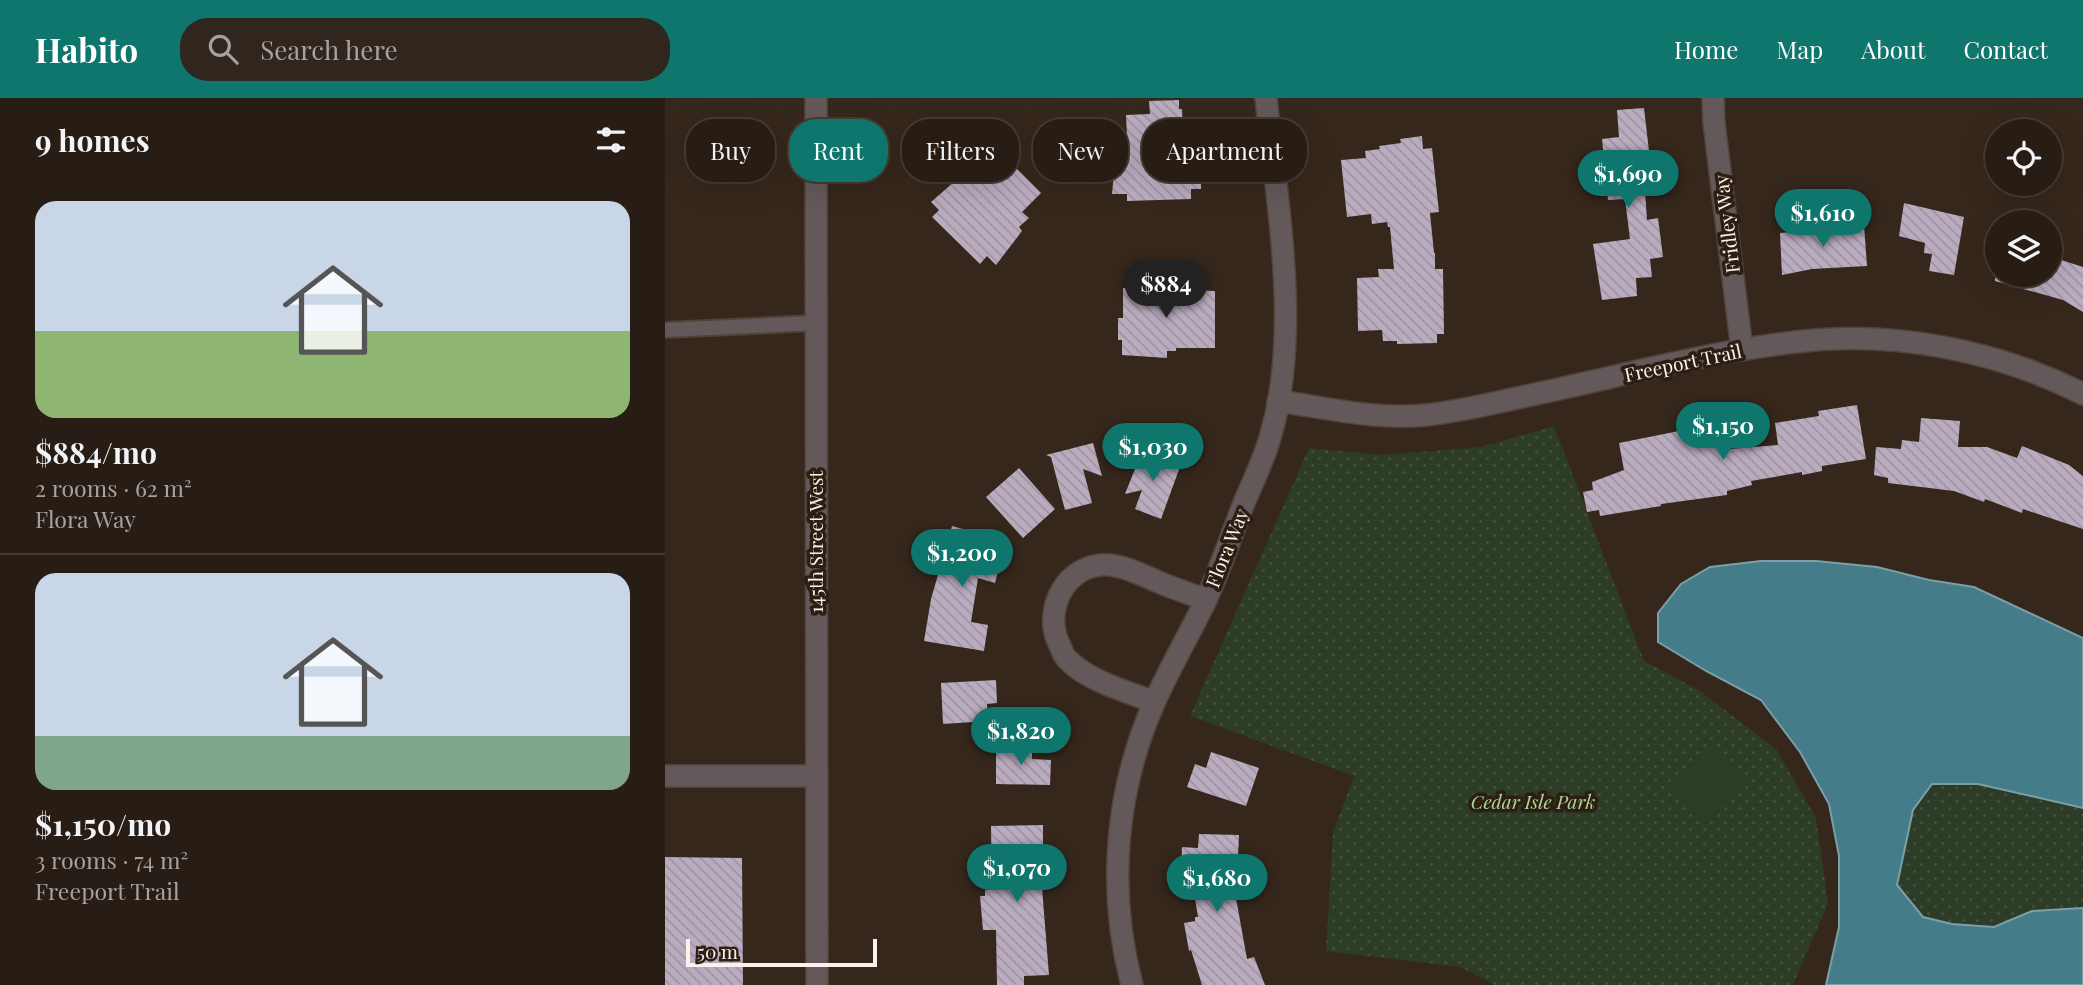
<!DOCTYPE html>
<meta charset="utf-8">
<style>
body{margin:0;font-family:"Playfair Display",serif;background:#30261e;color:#f1f3f6;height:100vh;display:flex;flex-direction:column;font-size:26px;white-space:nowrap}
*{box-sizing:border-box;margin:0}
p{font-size:23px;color:#a5a2a0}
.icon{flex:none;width:38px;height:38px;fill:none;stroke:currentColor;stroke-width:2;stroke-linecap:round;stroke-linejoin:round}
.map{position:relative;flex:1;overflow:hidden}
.details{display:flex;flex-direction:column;background:#281d15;width:665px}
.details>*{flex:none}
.banner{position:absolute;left:21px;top:21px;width:665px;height:63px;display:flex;gap:14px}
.fabs{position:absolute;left:1320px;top:21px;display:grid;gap:14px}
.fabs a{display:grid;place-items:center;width:77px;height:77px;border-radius:50%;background:#281d15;box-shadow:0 7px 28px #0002,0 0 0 2px #443b34;font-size:35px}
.scale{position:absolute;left:21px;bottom:18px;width:191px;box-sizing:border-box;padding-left:7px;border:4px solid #fcf2eb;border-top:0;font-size:19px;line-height:24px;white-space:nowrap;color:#fcf2eb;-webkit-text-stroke:5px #2c1e13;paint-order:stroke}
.price{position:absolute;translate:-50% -60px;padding:0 16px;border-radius:24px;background:#0f766e;color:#fff;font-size:23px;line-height:46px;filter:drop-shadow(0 2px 4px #0008)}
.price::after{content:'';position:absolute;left:50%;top:42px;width:21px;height:16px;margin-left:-10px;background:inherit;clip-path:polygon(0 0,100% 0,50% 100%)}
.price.on{background:#222;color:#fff}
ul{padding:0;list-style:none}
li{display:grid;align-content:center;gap:14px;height:371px;padding:0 35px}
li+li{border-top:2px solid #443b34}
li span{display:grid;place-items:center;height:217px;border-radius:21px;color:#555}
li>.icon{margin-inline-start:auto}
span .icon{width:126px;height:126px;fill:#fffc;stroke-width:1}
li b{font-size:30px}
h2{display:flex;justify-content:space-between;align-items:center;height:84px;padding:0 35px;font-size:30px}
.chip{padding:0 24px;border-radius:28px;background:#281d15;box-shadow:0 7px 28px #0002,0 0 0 2px #443b34;font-size:24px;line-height:63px}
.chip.on{background:#0f766e;color:#fff}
header{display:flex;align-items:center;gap:42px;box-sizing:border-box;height:98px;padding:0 35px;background:#0f766e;color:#fff}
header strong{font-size:33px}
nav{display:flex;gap:38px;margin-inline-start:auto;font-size:24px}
.search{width:490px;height:63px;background:#30261e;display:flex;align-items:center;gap:18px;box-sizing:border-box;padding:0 24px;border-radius:28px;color:#a5a2a0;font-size:26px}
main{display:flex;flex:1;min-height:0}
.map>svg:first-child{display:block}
</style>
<header>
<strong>Habito</strong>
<div class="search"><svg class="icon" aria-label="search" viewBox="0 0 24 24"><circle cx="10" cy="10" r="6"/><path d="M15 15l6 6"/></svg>Search here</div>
<nav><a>Home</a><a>Map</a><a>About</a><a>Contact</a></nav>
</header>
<main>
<section class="details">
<h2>9 homes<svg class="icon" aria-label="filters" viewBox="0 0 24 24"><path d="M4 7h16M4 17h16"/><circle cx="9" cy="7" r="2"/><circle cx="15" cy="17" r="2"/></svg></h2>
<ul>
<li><span style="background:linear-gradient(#c9d6e8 60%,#8fb573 0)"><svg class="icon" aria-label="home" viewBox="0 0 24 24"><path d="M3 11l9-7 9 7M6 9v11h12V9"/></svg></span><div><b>$884/mo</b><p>2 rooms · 62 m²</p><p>Flora Way</p></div></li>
<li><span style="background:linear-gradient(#c9d6e8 75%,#7fa58c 0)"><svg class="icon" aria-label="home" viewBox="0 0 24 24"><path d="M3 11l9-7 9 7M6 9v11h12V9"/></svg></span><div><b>$1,150/mo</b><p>3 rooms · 74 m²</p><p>Freeport Trail</p></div></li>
</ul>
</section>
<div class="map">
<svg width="1418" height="887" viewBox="0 0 1418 887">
<defs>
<pattern id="park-dots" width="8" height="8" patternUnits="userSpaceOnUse" patternTransform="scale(1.75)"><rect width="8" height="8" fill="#2d3c26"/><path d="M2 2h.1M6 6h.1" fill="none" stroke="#424f3b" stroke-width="1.8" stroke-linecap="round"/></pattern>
<pattern id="building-back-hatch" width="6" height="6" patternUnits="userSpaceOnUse" patternTransform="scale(1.75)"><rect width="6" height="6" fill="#b9acbf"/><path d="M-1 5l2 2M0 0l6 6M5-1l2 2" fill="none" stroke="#9e93a1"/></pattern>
</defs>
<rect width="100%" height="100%" fill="#36271c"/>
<path fill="url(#park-dots)" d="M 889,328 L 979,563 L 1035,593 L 1112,652 L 1151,720 L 1163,805 L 1128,887 L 830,887 L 795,869 L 661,853 L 668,735 L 689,678 L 525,618 L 644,350 L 716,357 L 816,349 Z
M 1267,686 L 1313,686 L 1418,710 L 1418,810 L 1367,813 L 1329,829 L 1287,826 L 1258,819 L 1232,787 L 1248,712 Z"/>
<path fill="#2d3c26" d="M 1050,647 L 1084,682 L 1044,724 L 1009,688 Z"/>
<path fill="#457c8a" stroke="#7c9fa7" stroke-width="2" d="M 1096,463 L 1151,463 L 1212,469 L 1264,482 L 1309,489 L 1418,540 L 1418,710 L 1313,686 L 1267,686 L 1248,712 L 1232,787 L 1258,819 L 1287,826 L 1329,829 L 1367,813 L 1418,810 L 1418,887 L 1161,887 L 1174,829 L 1174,758 L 1164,706 L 1135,654 L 1096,602 L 1041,573 L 993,544 L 993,515 L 1016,486 L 1045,469 Z"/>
<path fill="url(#building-back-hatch)" d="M 514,2 L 514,11 L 517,11 L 518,36 L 526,35 L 527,50 L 531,50 L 531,69 L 536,69 L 536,91 L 526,91 L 526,101 L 462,103 L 462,96 L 447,96 L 451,54 L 454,54 L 454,40 L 462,40 L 461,17 L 485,16 L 484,3 Z
M 979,10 L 984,53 L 981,54 L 983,78 L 979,78 L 982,122 L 993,120 L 998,159 L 985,161 L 987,179 L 971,180 L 972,198 L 937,202 L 928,146 L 965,141 L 960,101 L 943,102 L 937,41 L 954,39 L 952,12 Z
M 757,38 L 758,51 L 767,50 L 774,114 L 765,115 L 769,155 L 770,155 L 770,171 L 778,171 L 779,236 L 772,236 L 772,245 L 732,246 L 732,243 L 718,243 L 717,232 L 693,233 L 692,180 L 714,179 L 713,171 L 729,171 L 725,129 L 723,129 L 722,124 L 707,126 L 706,116 L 682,119 L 676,62 L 701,60 L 700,53 L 715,51 L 714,48 L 736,45 L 735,41 Z
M 337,56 L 376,95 L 357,114 L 364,120 L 354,129 L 357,133 L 331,167 L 322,158 L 315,166 L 267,119 L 274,112 L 266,104 L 298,76 L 301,78 L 310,69 L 317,76 Z
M 1239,105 L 1299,119 L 1289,177 L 1264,173 L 1267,156 L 1259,155 L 1260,145 L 1234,138 Z
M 1199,127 L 1202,168 L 1147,171 L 1117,177 L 1115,135 Z
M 1384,158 L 1418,169 L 1418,214 L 1398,202 L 1330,183 L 1330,177 L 1384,177 Z
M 477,183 L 502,183 L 502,191 L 550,193 L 550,250 L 511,250 L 511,253 L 502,253 L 502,260 L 457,257 L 457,242 L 453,242 L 453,220 L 458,220 L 458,190 L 477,190 Z
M 1192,307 L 1201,361 L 1157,368 L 1157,373 L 1137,377 L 1137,374 L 1086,383 L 1087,387 L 1062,393 L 1062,397 L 996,406 L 996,408 L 935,418 L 934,412 L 922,414 L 918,394 L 928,392 L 927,384 L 959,372 L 954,345 L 1049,326 L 1053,352 L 1113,347 L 1110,325 L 1154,318 L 1153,313 Z
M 1256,320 L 1295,323 L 1293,349 L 1322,349 L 1352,360 L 1357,348 L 1404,367 L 1418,378 L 1418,431 L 1358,411 L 1357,415 L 1320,401 L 1319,404 L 1289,393 L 1223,385 L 1223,380 L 1209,377 L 1211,349 L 1236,351 L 1237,342 L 1254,344 Z
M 428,345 L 437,378 L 418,371 L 427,405 L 400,412 L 386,359 L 381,357 Z
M 478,351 L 516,366 L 496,421 L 470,411 L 477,392 L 460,396 Z
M 354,370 L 390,411 L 358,440 L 321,399 Z
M 287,428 L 341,443 L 330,485 L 313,480 L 306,524 L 323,527 L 319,553 L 259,543 L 266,501 Z
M 331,582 L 332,605 L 322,606 L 323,623 L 278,626 L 276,585 Z
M 331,647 L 367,647 L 367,661 L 386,662 L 385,687 L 331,686 Z
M 546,654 L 594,670 L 581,708 L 522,689 L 530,666 L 541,670 Z
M 378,727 L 378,752 L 374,752 L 384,877 L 359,878 L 359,887 L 332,887 L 331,832 L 318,832 L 315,798 L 320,798 L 320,792 L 327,792 L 326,728 Z
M 534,736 L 574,737 L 572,778 L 567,778 L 582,861 L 589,859 L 600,887 L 537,887 L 526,852 L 524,853 L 519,825 L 530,823 L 530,819 L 533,819 L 526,776 L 516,776 L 517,749 L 533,750 Z
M 0,759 L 77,760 L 78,887 L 0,887 Z"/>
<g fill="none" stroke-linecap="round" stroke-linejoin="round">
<defs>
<path id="service" d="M 0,232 L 151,225"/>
<path id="minor" d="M 151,0 L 152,887
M 1048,0 L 1049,25 L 1077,252
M 613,303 C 663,310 710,322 761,317 C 801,313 841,302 880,294 C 963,276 1046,254 1130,244 C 1228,232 1331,252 1418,296
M 489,604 C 461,593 425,584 403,562 C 399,559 397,553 395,548 C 376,512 402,463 445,467 C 463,469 479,478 496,485 C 510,491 526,496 541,502
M 0,678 L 152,678
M 467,887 C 442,793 450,692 490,603 C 505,569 524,537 540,504 C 555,472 566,438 579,405 C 588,383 600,360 606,336 C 636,233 612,106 601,0"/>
</defs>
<use href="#service" stroke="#524339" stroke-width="18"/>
<use href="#minor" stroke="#524339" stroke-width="24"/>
<use href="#service" stroke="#63595b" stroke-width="14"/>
<use href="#minor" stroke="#63595b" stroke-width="21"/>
</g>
<g text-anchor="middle" stroke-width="7" stroke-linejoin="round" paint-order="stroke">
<g font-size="19" fill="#fcf2eb" stroke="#2c1e13">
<text transform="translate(1062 126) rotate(-97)" y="7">Fridley Way</text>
<text transform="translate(1018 265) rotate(-12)" y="7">Freeport Trail</text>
<text transform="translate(151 444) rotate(-90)" y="7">145th Street West</text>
<text transform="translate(562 450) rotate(-68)" y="7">Flora Way</text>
</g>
<g font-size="19" font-style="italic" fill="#add69a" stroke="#2c1e13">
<text x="868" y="711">Cedar Isle Park</text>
</g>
</g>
</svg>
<div class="fabs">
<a><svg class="icon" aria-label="locate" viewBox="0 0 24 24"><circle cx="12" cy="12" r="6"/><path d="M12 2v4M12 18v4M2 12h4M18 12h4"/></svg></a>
<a><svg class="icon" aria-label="layers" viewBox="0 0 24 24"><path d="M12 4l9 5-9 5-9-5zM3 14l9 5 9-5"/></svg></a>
</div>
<div class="scale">50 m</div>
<b class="price" style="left:963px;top:112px">$1,690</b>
<b class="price" style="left:1158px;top:151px">$1,610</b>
<b class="price on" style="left:501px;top:222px">$884</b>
<b class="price" style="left:1058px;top:364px">$1,150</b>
<b class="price" style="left:488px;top:385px">$1,030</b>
<b class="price" style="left:297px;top:491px">$1,200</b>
<b class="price" style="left:356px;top:669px">$1,820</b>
<b class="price" style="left:352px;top:806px">$1,070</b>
<b class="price" style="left:552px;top:816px">$1,680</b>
<div class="banner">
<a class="chip">Buy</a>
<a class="chip on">Rent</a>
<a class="chip">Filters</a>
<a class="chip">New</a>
<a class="chip">Apartment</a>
</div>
</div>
</main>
